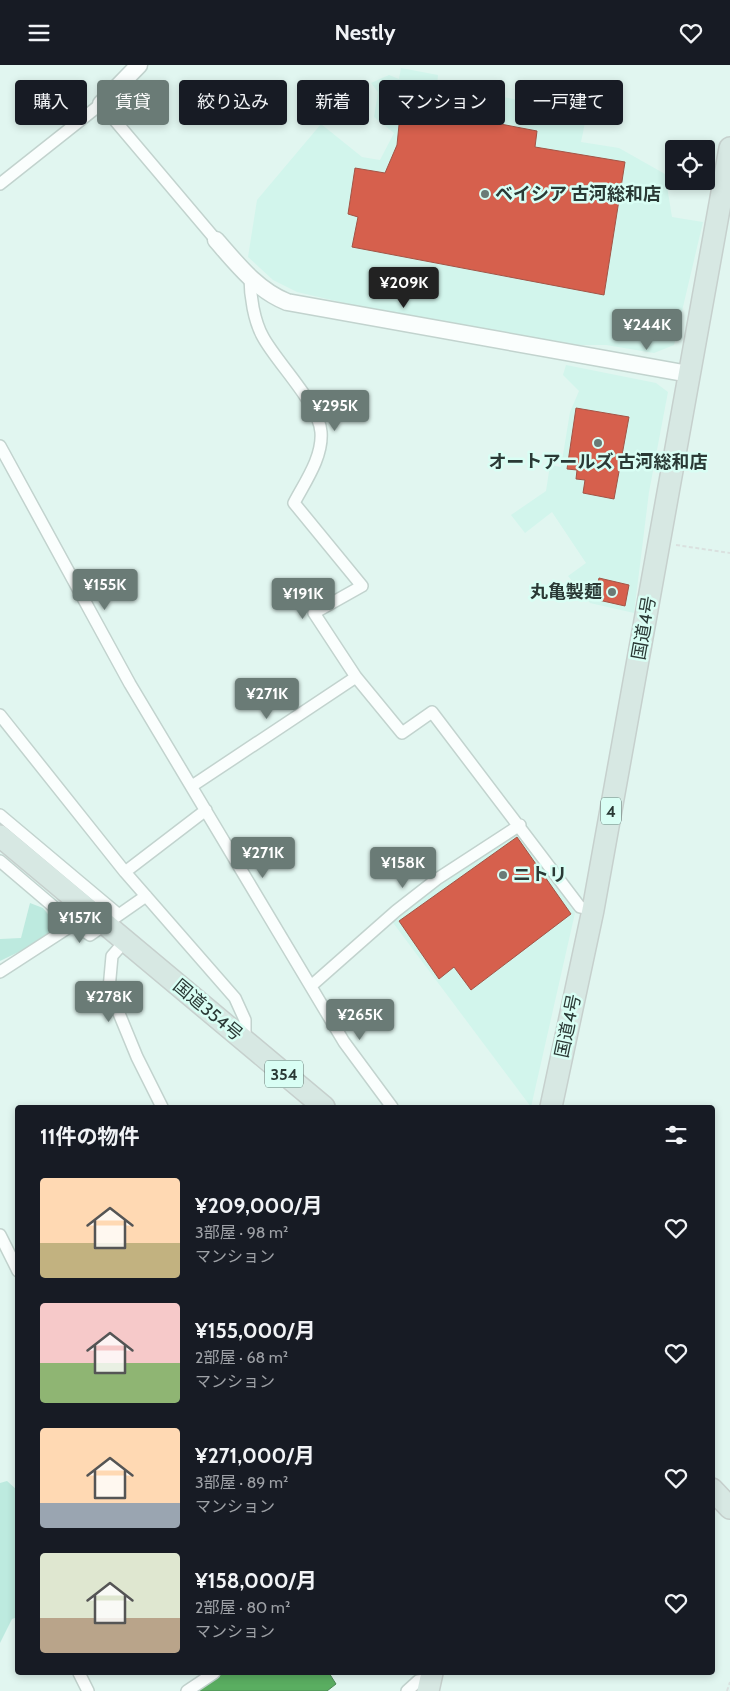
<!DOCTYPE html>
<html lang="ja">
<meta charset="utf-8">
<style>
body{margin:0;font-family:Cabin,"Noto Sans JP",sans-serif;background:#20242c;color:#f1f3f6;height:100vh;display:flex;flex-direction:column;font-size:19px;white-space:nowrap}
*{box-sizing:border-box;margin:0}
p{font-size:16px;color:#9ea1a6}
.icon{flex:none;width:28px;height:28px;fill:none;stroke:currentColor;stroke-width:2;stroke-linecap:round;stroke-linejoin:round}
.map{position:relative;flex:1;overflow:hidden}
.sheet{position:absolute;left:15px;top:1040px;width:700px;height:570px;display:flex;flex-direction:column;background:#171b24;border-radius:5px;box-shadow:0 2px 8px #0003}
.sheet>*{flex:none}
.banner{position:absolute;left:15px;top:15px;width:700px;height:45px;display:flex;gap:10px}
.tools{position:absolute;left:665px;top:75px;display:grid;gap:10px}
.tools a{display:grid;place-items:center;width:50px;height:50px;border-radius:5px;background:#171b24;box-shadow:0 2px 8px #0003;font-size:25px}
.price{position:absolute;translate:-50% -42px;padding:0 11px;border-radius:5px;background:#6a7b76;color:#fff;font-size:16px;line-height:32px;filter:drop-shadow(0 1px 2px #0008)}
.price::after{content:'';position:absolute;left:50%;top:30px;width:15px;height:11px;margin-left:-8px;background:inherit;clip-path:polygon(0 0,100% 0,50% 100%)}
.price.current{background:#222;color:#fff}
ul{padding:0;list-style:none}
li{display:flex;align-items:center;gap:15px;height:125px;padding:0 25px}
li span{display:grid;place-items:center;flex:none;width:140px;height:100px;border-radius:5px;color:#555}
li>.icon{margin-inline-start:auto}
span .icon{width:60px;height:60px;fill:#fffc;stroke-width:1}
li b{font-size:21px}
h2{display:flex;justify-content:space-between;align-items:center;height:60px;padding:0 25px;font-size:21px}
.tag{padding:0 18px;border-radius:5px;background:#171b24;box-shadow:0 2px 8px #0003;font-size:18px;line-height:45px}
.tag.current{background:#6a7b76;color:#fff}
header{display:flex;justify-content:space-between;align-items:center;height:65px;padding:0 25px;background:#171b24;font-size:22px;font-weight:700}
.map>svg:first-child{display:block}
</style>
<header><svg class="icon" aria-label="menu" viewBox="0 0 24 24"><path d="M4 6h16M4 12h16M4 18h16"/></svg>Nestly<svg class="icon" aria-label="heart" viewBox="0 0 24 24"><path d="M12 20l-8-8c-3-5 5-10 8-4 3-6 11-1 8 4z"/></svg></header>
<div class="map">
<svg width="730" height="1626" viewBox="0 0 730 1626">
<rect width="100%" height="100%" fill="#e1f6f0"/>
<path fill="#d2f5ec" d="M 401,3 L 438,10 L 437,20 L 449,23 L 455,28 L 451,50 L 483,56 L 487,29 L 530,37 L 586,53 L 581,77 L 619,83 L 665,109 L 672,152 L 703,157 L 674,280 L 654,288 L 606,280 L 579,280 L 379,246 L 297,227 L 273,215 L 248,192 L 257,135 L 321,59 L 362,92 L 380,95 L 394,68 L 374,52 L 378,27 L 371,18 L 389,10 L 399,14 Z
M 566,300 L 656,318 L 668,327 L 649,427 L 634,548 L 590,538 L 568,511 L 586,498 L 552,447 L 525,468 L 511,450 L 546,426 L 550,400 L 561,402 L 570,347 L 579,326 L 563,310 Z
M 517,767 L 575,848 L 531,1042 L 391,855 Z"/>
<path fill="#bdeadf" d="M 30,838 L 43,843 L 59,863 L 37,878 L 0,896 L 0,874 L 21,873 Z
M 7,1416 L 17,1425 L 18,1552 L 12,1554 L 0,1578 L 0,1418 Z"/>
<path fill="#d6604d" stroke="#a25446" d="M 401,40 L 537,66 L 535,82 L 625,97 L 604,230 L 352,182 L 358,152 L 348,149 L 355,103 L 385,108 L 397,80 Z
M 576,343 L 629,352 L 614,434 L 583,428 L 585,415 L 576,414 L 577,405 L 567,404 Z
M 599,513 L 629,520 L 625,541 L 594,534 Z
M 517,772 L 571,849 L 471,925 L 454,902 L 439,914 L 399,856 Z"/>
<path fill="#5aae61" stroke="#4c8b54" d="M 219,1608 L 329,1608 L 336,1619 L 327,1626 L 194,1626 Z"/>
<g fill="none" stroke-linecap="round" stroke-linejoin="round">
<defs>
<path id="street" d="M 0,119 L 101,39 L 216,175
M 250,212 C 250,231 254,256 263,272 C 277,298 319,339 321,367 C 323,392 305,417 294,438 L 362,521 L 314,548 L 356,612 L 402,668 L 432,647 L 580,842 L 593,845
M 0,381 L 130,619 L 344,977 L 392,1042
M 0,650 L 125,807 L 235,933 L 245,955 L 245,976
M 192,721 L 356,612
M 0,750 L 119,850
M 0,796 L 74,859
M 125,807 L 206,745
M 125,876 L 112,891 L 109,924 L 137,992 L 162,1042
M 0,907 L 74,859 L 90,870 L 146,831
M 311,921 L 396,846 L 437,814 L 520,760
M 0,1170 L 18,1206
M 79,1608 L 88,1626
M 187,1626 L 214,1608
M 407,1626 L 418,1616 L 431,1614"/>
<path id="secondary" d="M 101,39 L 139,0
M 216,175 C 237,199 257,225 287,237 L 689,309"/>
<path id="highway" d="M 0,771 L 324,1042
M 551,1042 L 593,845 L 730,83
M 712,1424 L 730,1443
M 428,1626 L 432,1608"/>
</defs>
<use href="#street" stroke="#c2d3ce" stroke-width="14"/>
<use href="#secondary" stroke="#c2d3ce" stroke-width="19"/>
<use href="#highway" stroke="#c6d0cd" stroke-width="24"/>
<path stroke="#dae1df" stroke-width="2" stroke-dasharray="4 2.5" stroke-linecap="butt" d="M 676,480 L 730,488
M 727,1626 L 730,1617"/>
<use href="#street" stroke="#fafefd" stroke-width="11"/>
<use href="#secondary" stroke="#fafefd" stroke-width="16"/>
<use href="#highway" stroke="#d7e8e3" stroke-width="21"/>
</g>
<g fill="#6a7b76" stroke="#d9fef4" stroke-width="2">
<circle cx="485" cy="129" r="5"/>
<circle cx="598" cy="378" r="5"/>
<circle cx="612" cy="527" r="5"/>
<circle cx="503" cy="810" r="5"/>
</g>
<g text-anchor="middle" stroke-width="5" stroke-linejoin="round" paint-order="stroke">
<g fill="#d9fef4" stroke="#5e746e" stroke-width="1">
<rect x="601" y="732.5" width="20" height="27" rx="4"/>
<rect x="265" y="995.5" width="38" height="27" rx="4"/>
</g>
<g font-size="16" font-weight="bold" fill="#2a3935">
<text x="611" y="752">4</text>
<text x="284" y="1015">354</text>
</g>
<g font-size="18" font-weight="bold" fill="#2a3935" stroke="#d9fef4" text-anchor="start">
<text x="495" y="135">ベイシア 古河総和店</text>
<text x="598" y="403" text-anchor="middle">オートアールズ 古河総和店</text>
<text x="602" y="533" text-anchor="end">丸亀製麺</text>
<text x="513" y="816">ニトリ</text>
</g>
<g font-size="18" fill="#2a3935" stroke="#d9fef4">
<text transform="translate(644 563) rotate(-80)" y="6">国道4号</text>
<text transform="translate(208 945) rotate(40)" y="6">国道354号</text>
<text transform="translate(568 961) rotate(-78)" y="6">国道4号</text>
</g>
</g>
</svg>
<div class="tools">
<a><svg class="icon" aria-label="locate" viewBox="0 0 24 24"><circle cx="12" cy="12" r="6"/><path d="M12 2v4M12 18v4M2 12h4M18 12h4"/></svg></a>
</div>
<b class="price current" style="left:404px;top:244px">¥209K</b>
<b class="price" style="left:647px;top:286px">¥244K</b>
<b class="price" style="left:335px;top:367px">¥295K</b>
<b class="price" style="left:105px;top:546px">¥155K</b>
<b class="price" style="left:303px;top:555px">¥191K</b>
<b class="price" style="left:267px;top:655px">¥271K</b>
<b class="price" style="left:263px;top:814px">¥271K</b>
<b class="price" style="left:403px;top:824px">¥158K</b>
<b class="price" style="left:80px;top:879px">¥157K</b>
<b class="price" style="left:109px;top:958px">¥278K</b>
<b class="price" style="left:360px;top:976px">¥265K</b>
<div class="banner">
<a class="tag">購入</a>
<a class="tag current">賃貸</a>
<a class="tag">絞り込み</a>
<a class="tag">新着</a>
<a class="tag">マンション</a>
<a class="tag">一戸建て</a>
</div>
<section class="sheet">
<h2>11件の物件<svg class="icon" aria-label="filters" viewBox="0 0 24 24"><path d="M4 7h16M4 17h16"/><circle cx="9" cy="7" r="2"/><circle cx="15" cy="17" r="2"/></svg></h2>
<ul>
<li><span style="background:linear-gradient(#ffd9b3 65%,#c2b280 0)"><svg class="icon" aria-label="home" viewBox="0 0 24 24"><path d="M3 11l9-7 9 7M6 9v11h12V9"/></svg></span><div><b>¥209,000/月</b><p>3部屋 · 98 m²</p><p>マンション</p></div><svg class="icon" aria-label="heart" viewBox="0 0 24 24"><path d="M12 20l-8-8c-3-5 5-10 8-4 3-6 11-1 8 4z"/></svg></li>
<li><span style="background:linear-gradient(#f6c9c9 60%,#8fb573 0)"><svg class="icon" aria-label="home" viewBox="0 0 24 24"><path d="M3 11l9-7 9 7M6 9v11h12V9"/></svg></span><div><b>¥155,000/月</b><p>2部屋 · 68 m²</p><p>マンション</p></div><svg class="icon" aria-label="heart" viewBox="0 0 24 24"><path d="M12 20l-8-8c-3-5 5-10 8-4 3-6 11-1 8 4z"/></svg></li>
<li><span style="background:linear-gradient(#ffd9b3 75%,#9aa5b1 0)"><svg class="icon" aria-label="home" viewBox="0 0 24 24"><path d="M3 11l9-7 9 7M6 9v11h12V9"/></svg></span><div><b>¥271,000/月</b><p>3部屋 · 89 m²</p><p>マンション</p></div><svg class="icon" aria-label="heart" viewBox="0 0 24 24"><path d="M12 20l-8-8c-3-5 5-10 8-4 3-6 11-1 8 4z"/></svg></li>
<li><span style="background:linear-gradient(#dfe7d0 65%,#b9a48a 0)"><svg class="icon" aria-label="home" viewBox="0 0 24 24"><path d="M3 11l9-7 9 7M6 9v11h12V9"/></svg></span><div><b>¥158,000/月</b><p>2部屋 · 80 m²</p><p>マンション</p></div><svg class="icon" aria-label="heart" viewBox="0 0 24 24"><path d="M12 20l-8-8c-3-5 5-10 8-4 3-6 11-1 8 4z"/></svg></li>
</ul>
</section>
</div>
